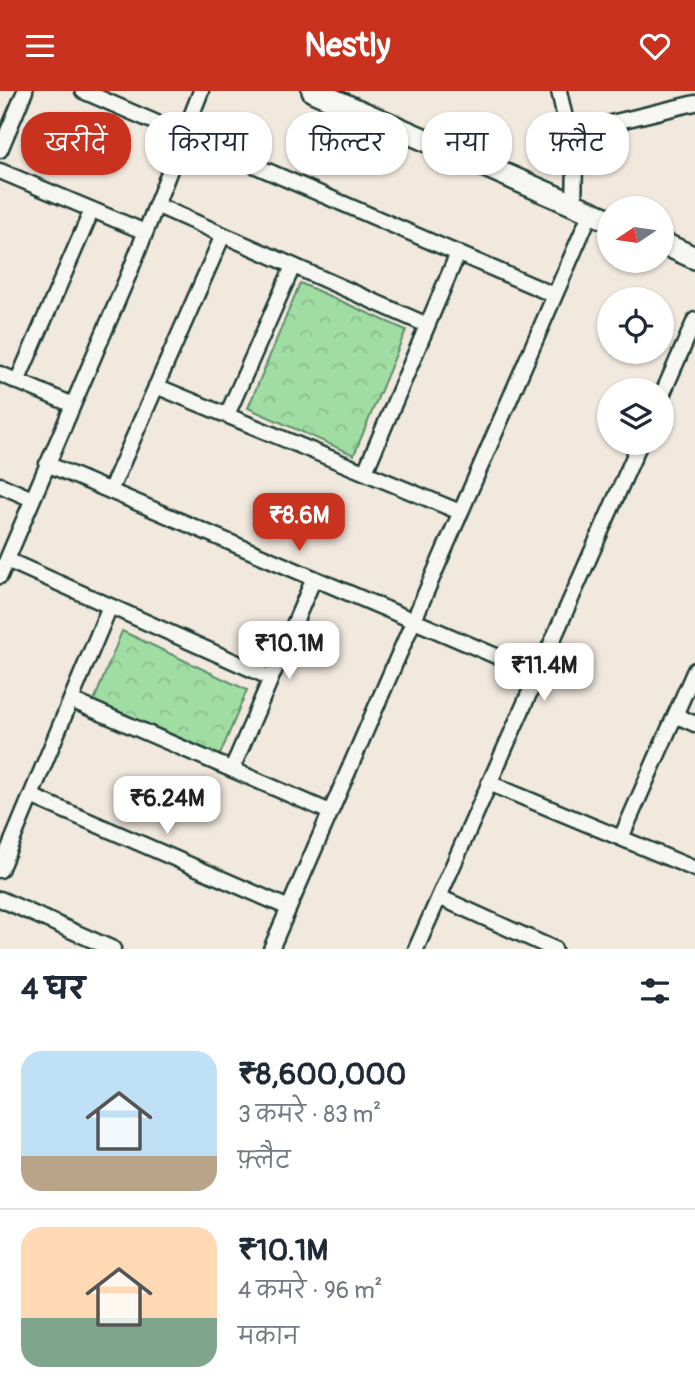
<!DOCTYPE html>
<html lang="hi">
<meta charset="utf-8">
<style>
body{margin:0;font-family:Pangolin,"Playpen Sans Deva",sans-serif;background:#f6f6f7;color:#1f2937;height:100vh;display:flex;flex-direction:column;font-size:26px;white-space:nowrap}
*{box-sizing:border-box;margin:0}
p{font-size:23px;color:#747a83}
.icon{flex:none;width:38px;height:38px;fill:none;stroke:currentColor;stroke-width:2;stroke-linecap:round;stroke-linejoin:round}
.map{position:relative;height:858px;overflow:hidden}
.sheet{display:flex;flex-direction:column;background:#fff;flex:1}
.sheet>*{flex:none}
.banner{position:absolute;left:21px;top:21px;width:654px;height:63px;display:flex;gap:14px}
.needle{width:46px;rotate:257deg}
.fabs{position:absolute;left:597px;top:105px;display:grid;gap:14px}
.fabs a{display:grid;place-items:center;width:77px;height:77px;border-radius:50%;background:#fff;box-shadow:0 2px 5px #0004;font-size:35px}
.price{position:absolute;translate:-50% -60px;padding:0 16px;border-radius:14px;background:#fff;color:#222;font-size:23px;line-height:46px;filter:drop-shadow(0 2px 4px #0008)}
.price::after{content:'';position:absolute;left:50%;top:42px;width:21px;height:16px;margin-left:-10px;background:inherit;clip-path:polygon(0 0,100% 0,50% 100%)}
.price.current{background:#c8321e;color:#fff}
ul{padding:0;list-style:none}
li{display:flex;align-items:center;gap:21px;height:175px;padding:0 21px}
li+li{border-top:2px solid #e0e1e3}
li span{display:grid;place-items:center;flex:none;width:196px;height:140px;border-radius:21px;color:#555}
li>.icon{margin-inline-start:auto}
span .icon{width:84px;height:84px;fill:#fffc;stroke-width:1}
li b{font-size:30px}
h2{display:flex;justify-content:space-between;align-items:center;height:84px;padding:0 21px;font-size:30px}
.chip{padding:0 24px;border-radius:28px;background:#fff;box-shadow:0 2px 5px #0004;font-size:24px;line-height:63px}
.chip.current{background:#c8321e;color:#fff}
header{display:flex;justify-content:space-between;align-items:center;height:91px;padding:0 21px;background:#c8321e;color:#fff;font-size:32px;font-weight:700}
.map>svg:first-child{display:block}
</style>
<header><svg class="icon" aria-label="menu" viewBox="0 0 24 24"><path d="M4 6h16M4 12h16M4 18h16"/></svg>Nestly<svg class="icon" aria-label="heart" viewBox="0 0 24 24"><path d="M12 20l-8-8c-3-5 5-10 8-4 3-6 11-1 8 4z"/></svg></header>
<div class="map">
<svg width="695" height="858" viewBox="0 0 695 858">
<defs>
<pattern id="park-crowns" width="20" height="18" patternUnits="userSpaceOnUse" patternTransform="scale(1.75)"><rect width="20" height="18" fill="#a0dda3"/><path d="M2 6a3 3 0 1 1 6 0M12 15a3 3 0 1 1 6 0" fill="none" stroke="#89bf8d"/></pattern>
</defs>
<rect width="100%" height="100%" fill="#f1e8de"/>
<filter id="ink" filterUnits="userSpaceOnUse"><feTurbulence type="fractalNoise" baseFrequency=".0143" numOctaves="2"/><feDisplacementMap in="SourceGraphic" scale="14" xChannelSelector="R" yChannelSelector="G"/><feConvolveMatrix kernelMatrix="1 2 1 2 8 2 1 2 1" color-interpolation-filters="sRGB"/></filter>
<g filter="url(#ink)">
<path fill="url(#park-crowns)" stroke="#608d6c" stroke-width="2" d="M 300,192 L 406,239 L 354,364 L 248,317 Z
M 122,540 L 247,599 L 220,664 L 94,610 Z"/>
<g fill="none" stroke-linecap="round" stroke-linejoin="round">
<defs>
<path id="street" d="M 83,0 L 554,204
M 559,0 L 575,72 L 574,114
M 569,42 L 695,12
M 0,59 L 25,0
M 0,80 L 145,141
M 156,114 L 427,234
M 0,283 L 73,314
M 17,291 L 92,119
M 156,295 L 460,421
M 662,304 L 695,229
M 227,324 L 293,175
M 47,373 L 538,583
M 365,381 L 458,162
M 0,394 L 32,408
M 110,400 L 223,144
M 7,469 L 271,587
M 0,485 L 131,178 L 201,0
M 71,609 L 330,721
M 675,624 L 695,633
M 232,678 L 314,487
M 489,692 L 695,778
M 31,705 L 289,817
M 621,747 L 695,579
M 0,779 L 110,515
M 439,806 L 554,858
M 0,808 L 113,858
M 271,858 L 591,121
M 416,858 L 640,352"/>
<path id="secondary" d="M 313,0 L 609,129
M 662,152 L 695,167"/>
</defs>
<use href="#street" stroke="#1f3d34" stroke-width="19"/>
<use href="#secondary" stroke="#1f3d34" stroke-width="26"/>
<use href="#street" stroke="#f6f6f2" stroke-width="14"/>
<use href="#secondary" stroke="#f6f6f2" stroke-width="21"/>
</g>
</g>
</svg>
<div class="fabs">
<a><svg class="needle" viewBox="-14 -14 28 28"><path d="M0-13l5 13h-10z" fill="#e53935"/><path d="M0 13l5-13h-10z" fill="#747a83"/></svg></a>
<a><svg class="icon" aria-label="locate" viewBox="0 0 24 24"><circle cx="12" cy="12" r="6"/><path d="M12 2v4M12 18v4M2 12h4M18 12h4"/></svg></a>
<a><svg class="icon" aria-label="layers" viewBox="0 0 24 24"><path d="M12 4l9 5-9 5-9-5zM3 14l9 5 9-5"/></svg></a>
</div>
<b class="price current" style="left:299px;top:462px">₹8.6M</b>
<b class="price" style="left:289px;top:590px">₹10.1M</b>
<b class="price" style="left:544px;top:612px">₹11.4M</b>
<b class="price" style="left:167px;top:745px">₹6.24M</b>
<div class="banner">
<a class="chip current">खरीदें</a>
<a class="chip">किराया</a>
<a class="chip">फ़िल्टर</a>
<a class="chip">नया</a>
<a class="chip">फ़्लैट</a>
</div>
</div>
<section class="sheet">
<h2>4 घर<svg class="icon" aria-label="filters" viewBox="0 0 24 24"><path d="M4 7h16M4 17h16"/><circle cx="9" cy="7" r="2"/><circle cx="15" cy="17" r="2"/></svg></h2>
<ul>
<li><span style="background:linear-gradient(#bfe0f5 75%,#b9a48a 0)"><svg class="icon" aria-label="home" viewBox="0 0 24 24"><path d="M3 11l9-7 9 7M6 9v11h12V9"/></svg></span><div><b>₹8,600,000</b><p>3 कमरे · 83 m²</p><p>फ़्लैट</p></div></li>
<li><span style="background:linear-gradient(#ffd9b3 65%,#7fa58c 0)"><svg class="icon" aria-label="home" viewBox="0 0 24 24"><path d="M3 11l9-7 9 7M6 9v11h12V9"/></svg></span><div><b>₹10.1M</b><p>4 कमरे · 96 m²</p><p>मकान</p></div></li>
</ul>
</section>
